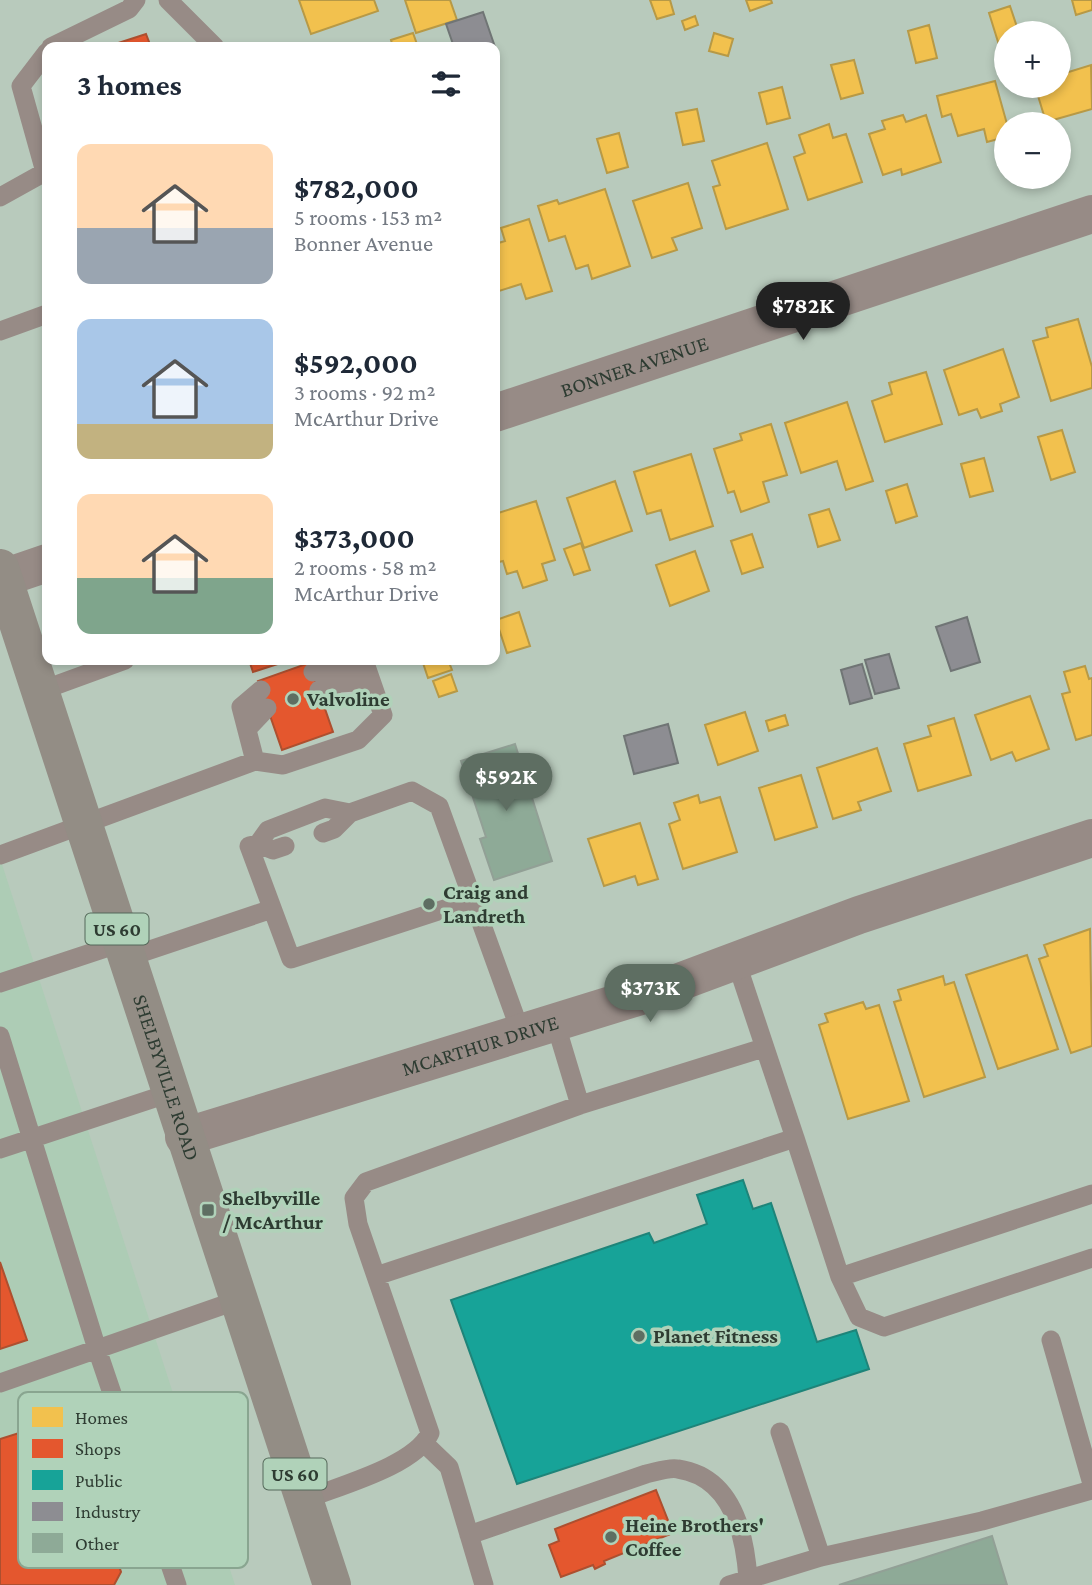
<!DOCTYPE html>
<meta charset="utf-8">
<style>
body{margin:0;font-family:"Crimson Pro",serif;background:#f6f6f7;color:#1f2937;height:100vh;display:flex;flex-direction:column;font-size:26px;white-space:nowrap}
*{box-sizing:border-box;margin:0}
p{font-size:23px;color:#747a83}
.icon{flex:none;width:38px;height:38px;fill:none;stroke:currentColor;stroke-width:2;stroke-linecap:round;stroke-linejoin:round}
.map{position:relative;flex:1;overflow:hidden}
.side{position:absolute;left:42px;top:42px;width:458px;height:623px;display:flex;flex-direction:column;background:#fff;border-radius:14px;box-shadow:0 4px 10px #0003}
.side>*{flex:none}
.buttons{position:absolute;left:994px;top:21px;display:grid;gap:14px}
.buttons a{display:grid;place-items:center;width:77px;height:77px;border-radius:50%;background:#fff;box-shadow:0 4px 10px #0003;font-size:35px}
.price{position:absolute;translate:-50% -60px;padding:0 16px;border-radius:24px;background:#5e6e62;color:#fff;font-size:23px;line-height:46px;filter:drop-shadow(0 2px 4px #0008)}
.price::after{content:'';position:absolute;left:50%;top:42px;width:21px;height:16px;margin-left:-10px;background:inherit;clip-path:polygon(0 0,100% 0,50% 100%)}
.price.current{background:#222;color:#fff}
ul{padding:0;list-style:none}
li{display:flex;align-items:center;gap:21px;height:175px;padding:0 35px}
li span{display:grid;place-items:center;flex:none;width:196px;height:140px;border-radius:14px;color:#555}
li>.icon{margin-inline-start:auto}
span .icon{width:84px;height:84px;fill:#fffc;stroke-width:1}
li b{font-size:30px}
h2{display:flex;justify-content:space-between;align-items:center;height:84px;padding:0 35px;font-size:30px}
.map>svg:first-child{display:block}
</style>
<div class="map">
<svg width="1092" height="1585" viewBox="0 0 1092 1585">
<rect width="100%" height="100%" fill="#b8cabc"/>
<path fill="#adccb5" d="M 0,858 L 235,1585 L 0,1585 Z"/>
<path fill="#f2c14e" stroke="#b79946" stroke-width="2" d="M 299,0 L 374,0 L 378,11 L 311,34 Z
M 405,0 L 450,0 L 457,20 L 416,33 Z
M 650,0 L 670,0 L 674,14 L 657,19 Z
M 746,0 L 771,0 L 772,3 L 750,11 Z
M 1072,0 L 1092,0 L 1092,10 L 1076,15 Z
M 1010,6 L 1019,33 L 1006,33 L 1006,43 L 999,45 L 989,13 Z
M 695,16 L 698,25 L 685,30 L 682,21 Z
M 929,25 L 937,58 L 916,63 L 908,31 Z
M 413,33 L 418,47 L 393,47 L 391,40 Z
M 714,33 L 733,39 L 728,56 L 709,51 Z
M 854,60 L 863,93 L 841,99 L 831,65 Z
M 1091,65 L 1092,109 L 1046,122 L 1035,86 L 1059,86 L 1059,75 Z
M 995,81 L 1007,124 L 1006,137 L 987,142 L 984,129 L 958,136 L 951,114 L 942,117 L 937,96 Z
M 782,87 L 790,118 L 767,124 L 759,93 Z
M 697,109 L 704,141 L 683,145 L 676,113 Z
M 903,115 L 906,122 L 926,115 L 941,162 L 902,175 L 901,169 L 883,175 L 869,134 L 885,129 L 882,121 Z
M 829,124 L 833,138 L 846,134 L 862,182 L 808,200 L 794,157 L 805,153 L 799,135 Z
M 619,133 L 628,167 L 607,173 L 597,139 Z
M 767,143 L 788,209 L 726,229 L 713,187 L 720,185 L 712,161 Z
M 688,183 L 702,228 L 672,238 L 677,250 L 652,258 L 633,201 Z
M 605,189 L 630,266 L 592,279 L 588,265 L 576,269 L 565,236 L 549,241 L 538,206 L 557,200 L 559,204 Z
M 529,219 L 552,291 L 526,299 L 521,284 L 496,292 L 495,244 L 505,241 L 501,228 Z
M 1078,319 L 1092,367 L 1092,388 L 1051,401 L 1033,341 L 1048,337 L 1046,328 Z
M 1003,349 L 1019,397 L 1000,404 L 1002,411 L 981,418 L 977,409 L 959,415 L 944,370 Z
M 926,372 L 942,424 L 885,442 L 872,401 L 892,394 L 889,383 Z
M 847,402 L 873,481 L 846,490 L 837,461 L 801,473 L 785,423 Z
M 771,424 L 787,475 L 763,482 L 769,502 L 741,512 L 734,491 L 728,493 L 714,449 L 742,440 L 740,434 Z
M 1062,430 L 1075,472 L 1051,480 L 1038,437 Z
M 691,454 L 713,526 L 670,540 L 661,510 L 647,514 L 634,472 Z
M 984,458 L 993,491 L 970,497 L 961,464 Z
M 615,481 L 632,531 L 584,548 L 567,498 Z
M 907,484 L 917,516 L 896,523 L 886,491 Z
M 536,501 L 555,560 L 542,564 L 547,580 L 523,588 L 517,571 L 507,574 L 503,561 L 495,563 L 495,514 Z
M 829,509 L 840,540 L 818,547 L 809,515 Z
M 752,534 L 763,567 L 742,574 L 731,541 Z
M 581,543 L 590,570 L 574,575 L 564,549 Z
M 695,551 L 709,591 L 670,606 L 656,565 Z
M 519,612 L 530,646 L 507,653 L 496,620 Z
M 422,660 L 448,660 L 452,670 L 428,678 Z
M 1085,666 L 1089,679 L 1092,678 L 1092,735 L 1076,740 L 1062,694 L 1070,692 L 1064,672 Z
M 451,674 L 457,691 L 439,697 L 433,681 Z
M 1030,696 L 1049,749 L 1016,761 L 1012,752 L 991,760 L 975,715 Z
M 745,712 L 758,751 L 718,765 L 705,725 Z
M 785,715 L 788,725 L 769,731 L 766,721 Z
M 954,718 L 971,775 L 918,791 L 904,744 L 931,736 L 928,726 Z
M 877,748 L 891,791 L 858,802 L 861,810 L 833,819 L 817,768 Z
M 801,775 L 817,827 L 775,840 L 759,788 Z
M 698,795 L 700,803 L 720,797 L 737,852 L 683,869 L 669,824 L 680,820 L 674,803 Z
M 640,823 L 658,879 L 638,885 L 635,876 L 604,886 L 588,839 Z
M 1090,929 L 1092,1046 L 1071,1053 L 1039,959 L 1048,956 L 1044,945 Z
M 1027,955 L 1058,1049 L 998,1069 L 966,975 Z
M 943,976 L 945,985 L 954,982 L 985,1077 L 924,1097 L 894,1002 L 901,1000 L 898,990 Z
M 863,1002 L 866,1009 L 879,1005 L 909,1101 L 848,1119 L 819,1025 L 828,1022 L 825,1014 Z"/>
<path fill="#e4572e" stroke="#ad4f2f" stroke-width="2" d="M 146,34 L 151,47 L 106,47 Z
M 249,660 L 290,660 L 253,672 Z
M 309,663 L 333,732 L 282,750 L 258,681 Z
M 0,1262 L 27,1340 L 0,1349 Z
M 57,1421 L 58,1426 L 72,1421 L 121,1572 L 114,1585 L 0,1585 L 0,1439 Z
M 656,1490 L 673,1533 L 604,1561 L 605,1564 L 595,1569 L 593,1565 L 561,1577 L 549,1545 L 559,1541 L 555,1529 Z"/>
<path fill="#17a398" stroke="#1e8479" stroke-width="2" d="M 743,1180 L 753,1209 L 771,1203 L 817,1342 L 856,1330 L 869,1369 L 517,1484 L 451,1300 L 649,1233 L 654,1243 L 707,1224 L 697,1195 Z"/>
<path fill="#8d8d92" stroke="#707575" stroke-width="2" d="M 483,12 L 495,47 L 454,47 L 446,24 Z
M 967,617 L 980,662 L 951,671 L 936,627 Z
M 889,654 L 899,688 L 875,694 L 865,660 Z
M 862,664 L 872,698 L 850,704 L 841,670 Z
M 668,724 L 678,763 L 634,774 L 624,736 Z"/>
<path fill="#8eaa97" stroke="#92a096" stroke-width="2" d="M 515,744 L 552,861 L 494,880 L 480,839 L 486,837 L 461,761 Z
M 992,1536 L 1007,1585 L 839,1585 Z"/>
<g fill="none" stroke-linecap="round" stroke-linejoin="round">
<path stroke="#978b86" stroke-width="19" d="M 168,0 L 215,47
M 51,47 L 129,9 L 136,0
M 0,197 L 45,172 L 21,86 L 47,52
M 0,331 L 47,314
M 261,690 L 241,707 L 255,761 L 283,765 L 358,740 L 383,715 L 366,666 L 332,666 L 313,672
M 319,690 L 340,683 L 371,681
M 40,691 L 125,660
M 247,729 L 267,708
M 350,813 L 325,808 L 268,830 L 258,844 L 249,846 L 291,959 L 472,900
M 323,833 L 334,829 L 350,813 L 412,791 L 439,806 L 521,1033
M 258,844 L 273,850 L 285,846
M 0,855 L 255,761
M 126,958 L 272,909
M 0,983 L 121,943
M 555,1022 L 580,1105
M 0,1036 L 97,1349 L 177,1585
M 795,1138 L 840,1277 L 859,1317 L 884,1327 L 1092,1258
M 0,1149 L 170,1093
M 376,1276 L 795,1138 L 736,961
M 840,1277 L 1092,1194
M 1051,1340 L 1092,1484
M 0,1383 L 238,1300
M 780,1432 L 821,1557
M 425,1444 L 449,1467 L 484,1585
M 304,1500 C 338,1486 415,1466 430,1433 L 358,1224 L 354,1198 L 366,1182 L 580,1105 L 763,1048
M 469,1535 L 646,1474 C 656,1472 669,1467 678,1469 C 732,1477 745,1533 748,1579
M 729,1585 L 821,1557 L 982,1521 L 1092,1490"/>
<g stroke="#978b86" stroke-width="38">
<path id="s1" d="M 495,413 L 1092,214"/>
<path d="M 3,578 L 47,563"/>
<path id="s2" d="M 184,1137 L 647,994 L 859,915 L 1092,838"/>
</g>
<path stroke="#938d85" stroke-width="38" id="s3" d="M 0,568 L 332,1585"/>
</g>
<g fill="#5e6e62" stroke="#b0d2b9" stroke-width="2.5">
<circle cx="293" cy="699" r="7"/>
<circle cx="429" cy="904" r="7"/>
<rect x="201" y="1203" width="14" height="14" rx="3.5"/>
<circle cx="639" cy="1336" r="7"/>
<circle cx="611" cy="1537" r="7"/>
</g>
<g text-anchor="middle" stroke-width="7" stroke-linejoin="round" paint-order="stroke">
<g fill="#b0d2b9" stroke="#55695a" stroke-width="2">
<rect x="85.5" y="913.5" width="63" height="31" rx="5"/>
<rect x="263.5" y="1458.5" width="63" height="31" rx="5"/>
</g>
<g font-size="19" font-weight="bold" fill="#2e3c32">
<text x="117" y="936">US 60</text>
<text x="295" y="1481">US 60</text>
</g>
<g font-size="21" fill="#2e3c32" stroke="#b0d2b9">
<text dy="7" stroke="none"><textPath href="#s1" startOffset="147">BONNER AVENUE</textPath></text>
<text dy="7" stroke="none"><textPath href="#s2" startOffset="310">MCARTHUR DRIVE</textPath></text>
<text dy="7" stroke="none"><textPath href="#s3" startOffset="536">SHELBYVILLE ROAD</textPath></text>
</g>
<g font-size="21" font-weight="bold" fill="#2e3c32" stroke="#b0d2b9" text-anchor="start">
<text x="307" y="706">Valvoline</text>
<text x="443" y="899">Craig and<tspan x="443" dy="24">Landreth</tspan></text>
<text x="222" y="1205">Shelbyville<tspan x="222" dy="24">/ McArthur</tspan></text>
<text x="653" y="1343">Planet Fitness</text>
<text x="625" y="1532">Heine Brothers'<tspan x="625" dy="24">Coffee</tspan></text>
</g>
</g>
<rect x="18" y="1392" width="230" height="176" rx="10" fill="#b0d2b9" stroke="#89a590" stroke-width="2"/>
<rect x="32" y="1407" width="31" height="20" fill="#f2c14e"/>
<rect x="32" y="1439" width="31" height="19" fill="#e4572e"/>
<rect x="32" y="1470" width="31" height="20" fill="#17a398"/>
<rect x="32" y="1502" width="31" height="19" fill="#8d8d92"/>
<rect x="32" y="1533" width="31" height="20" fill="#8eaa97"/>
<g font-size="19" fill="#2e3c32">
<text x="75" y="1424">Homes</text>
<text x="75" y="1455">Shops</text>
<text x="75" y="1487">Public</text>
<text x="75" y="1518">Industry</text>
<text x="75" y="1550">Other</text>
</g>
</svg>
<div class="buttons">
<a>+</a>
<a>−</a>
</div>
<b class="price current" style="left:803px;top:342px">$782K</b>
<b class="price" style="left:506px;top:813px">$592K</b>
<b class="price" style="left:650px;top:1024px">$373K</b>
<section class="side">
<h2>3 homes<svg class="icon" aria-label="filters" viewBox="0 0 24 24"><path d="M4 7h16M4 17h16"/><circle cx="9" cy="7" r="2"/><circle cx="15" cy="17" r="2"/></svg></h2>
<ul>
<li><span style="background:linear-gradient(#ffd9b3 60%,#9aa5b1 0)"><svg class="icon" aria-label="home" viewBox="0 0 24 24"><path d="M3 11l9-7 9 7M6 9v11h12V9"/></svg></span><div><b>$782,000</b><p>5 rooms · 153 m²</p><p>Bonner Avenue</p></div></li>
<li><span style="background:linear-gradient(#a9c7e8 75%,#c2b280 0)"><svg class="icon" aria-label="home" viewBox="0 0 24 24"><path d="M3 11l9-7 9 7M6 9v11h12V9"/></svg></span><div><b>$592,000</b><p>3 rooms · 92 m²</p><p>McArthur Drive</p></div></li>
<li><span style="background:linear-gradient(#ffd9b3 60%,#7fa58c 0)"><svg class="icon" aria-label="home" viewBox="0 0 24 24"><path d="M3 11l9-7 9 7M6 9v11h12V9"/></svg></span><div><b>$373,000</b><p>2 rooms · 58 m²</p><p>McArthur Drive</p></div></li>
</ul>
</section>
</div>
